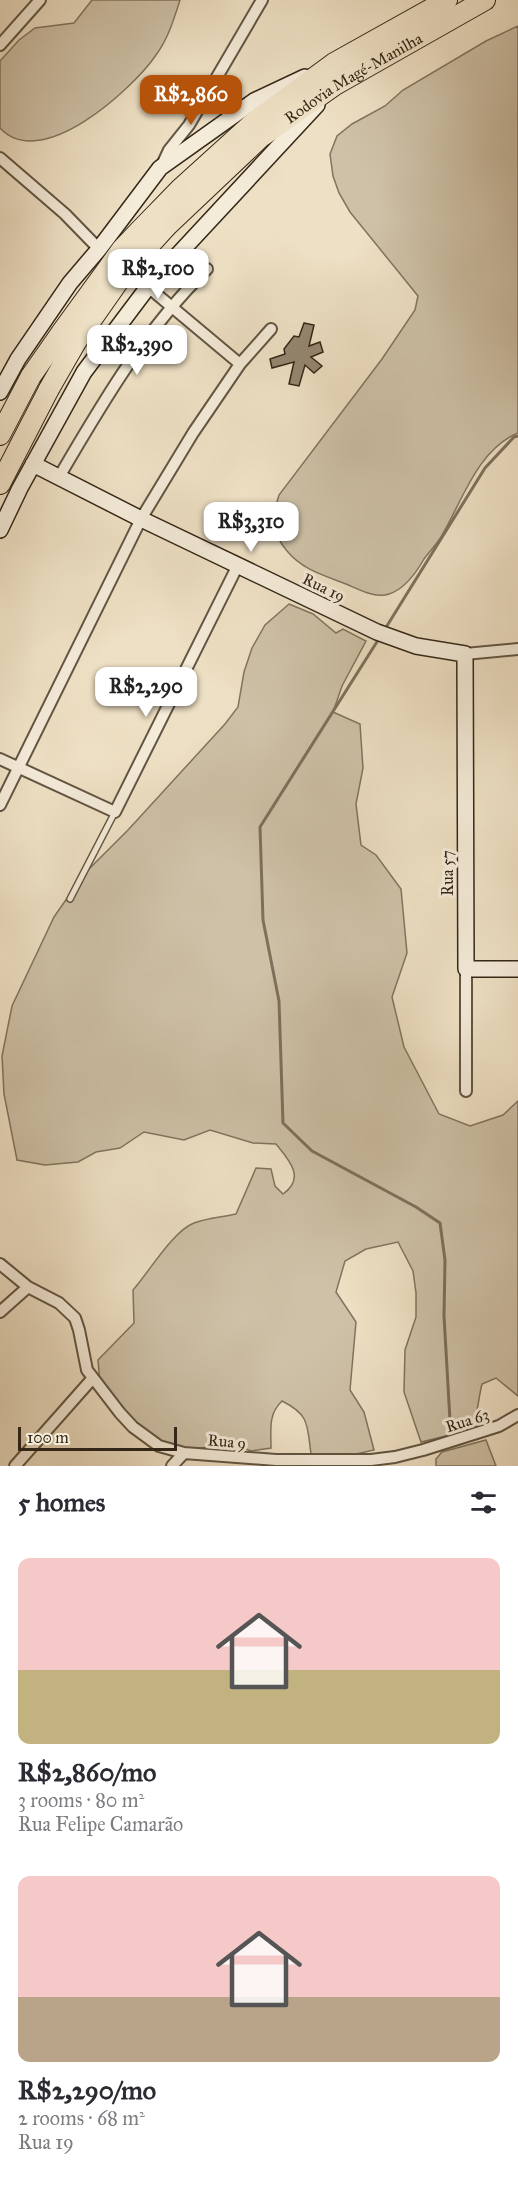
<!DOCTYPE html>
<meta charset="utf-8">
<style>
body{margin:0;font-family:"IM FELL Great Primer",serif;background:#f2f2f3;color:#2b2b33;height:100vh;display:flex;flex-direction:column;font-size:22px;white-space:nowrap}
*{box-sizing:border-box;margin:0}
p{font-size:20px;color:#7c7c81}
.icon{flex:none;width:33px;height:33px;fill:none;stroke:currentColor;stroke-width:2;stroke-linecap:round;stroke-linejoin:round}
.map{position:relative;height:1466px;overflow:hidden}
.details{display:flex;flex-direction:column;background:#fff;flex:1}
.details>*{flex:none}
.scale{position:absolute;left:18px;bottom:15px;width:159px;box-sizing:border-box;padding-left:6px;border:3px solid #342717;border-top:0;font-size:16px;line-height:21px;white-space:nowrap;color:#342717;-webkit-text-stroke:4px #f4ebd9;paint-order:stroke}
.price{position:absolute;translate:-50% -51px;padding:0 14px;border-radius:12px;background:#fff;color:#222;font-size:20px;line-height:39px;filter:drop-shadow(0 2px 3px #0008)}
.price::after{content:'';position:absolute;left:50%;top:36px;width:18px;height:14px;margin-left:-9px;background:inherit;clip-path:polygon(0 0,100% 0,50% 100%)}
.price.selected{background:#b45309;color:#fff}
ul{padding:0;list-style:none}
li{display:grid;align-content:center;gap:12px;height:318px;padding:0 18px}
li span{display:grid;place-items:center;height:186px;border-radius:12px;color:#555}
li>.icon{margin-inline-start:auto}
span .icon{width:108px;height:108px;fill:#fffc;stroke-width:1}
li b{font-size:26px}
h2{display:flex;justify-content:space-between;align-items:center;height:72px;padding:0 18px;font-size:26px}
.map>svg:first-child{display:block}
</style>
<div class="map">
<svg width="518" height="1466" viewBox="0 0 518 1466">
<rect width="100%" height="100%" fill="#eee0c4"/>
<filter id="stains"><feTurbulence type="fractalNoise" baseFrequency=".00333" numOctaves="4"/><feColorMatrix values="0 0 0 0 .2 0 0 0 0 .09 0 0 0 0 .02 0 0 0 .5 -.17"/></filter>
<radialGradient id="worn" r=".72"><stop offset=".6" stop-color="#630" stop-opacity="0"/><stop offset="1" stop-color="#630" stop-opacity=".3"/></radialGradient>
<path fill="#cec1a7" stroke="#81745f" stroke-width="1.5" d="M 92,0 L 180,0 C 174,19 168,39 156,55 C 133,89 41,173 0,128 L 0,61 L 19,40 L 35,28 L 74,23 Z
M 518,26 L 518,433 C 477,450 462,502 441,537 C 436,545 429,552 424,559 C 416,573 405,589 389,594 C 376,599 358,589 346,584 C 323,575 303,570 287,551 C 271,532 272,517 279,495 L 382,359 L 415,310 L 418,296 L 350,212 L 339,193 L 333,176 L 330,154 L 337,136 L 352,124 L 385,106 L 403,90 L 486,41 Z
M 289,604 L 313,614 L 336,633 L 343,629 L 366,641 L 342,686 L 333,712 L 360,724 L 363,768 L 356,804 L 361,845 L 376,855 L 401,889 L 407,953 L 392,997 L 404,1047 L 439,1114 L 470,1126 L 503,1115 L 518,1101 L 518,1396 L 496,1378 L 482,1384 C 478,1399 478,1416 471,1430 L 421,1442 L 404,1392 L 405,1350 L 416,1317 L 416,1293 L 413,1271 L 398,1242 L 366,1249 L 345,1261 L 336,1292 L 356,1322 L 350,1390 L 364,1412 L 374,1450 L 343,1457 L 311,1454 C 307,1425 310,1415 282,1401 C 268,1414 271,1430 271,1448 L 251,1451 L 236,1445 L 187,1449 L 174,1447 L 154,1438 L 144,1432 L 100,1384 L 98,1360 L 134,1323 L 133,1290 C 149,1272 173,1231 194,1223 C 206,1218 223,1217 236,1214 L 256,1168 L 271,1169 L 275,1186 L 283,1194 C 306,1178 289,1160 276,1144 L 253,1143 L 210,1130 L 184,1140 L 144,1132 L 120,1148 L 96,1152 L 78,1162 L 45,1165 L 17,1160 L 4,1094 L 2,1056 L 12,1006 L 54,917 L 84,874 L 128,830 L 225,724 L 238,707 L 244,672 L 252,648 L 265,625 Z
M 486,1440 L 496,1466 L 436,1466 L 436,1459 L 442,1452 Z"/>
<g fill="none" stroke-linecap="round" stroke-linejoin="round">
<path stroke="#7e705b" stroke-width="3" d="M 385,629 L 485,468 L 514,437 L 518,436
M 380,637 L 260,827 L 263,920 L 279,1001 L 283,1123 L 312,1151 L 416,1207 L 440,1223 L 445,1260 L 444,1316 L 451,1438"/>
</g>
<path fill="#958771" stroke="#342717" stroke-width="1.5" d="M 304,323 L 314,325 L 309,346 L 320,342 L 323,352 L 311,357 L 322,366 L 314,373 L 305,365 L 299,386 L 289,384 L 294,362 L 272,368 L 270,359 L 285,354 L 284,349 L 294,336 L 299,337 Z"/>
<g fill="none" stroke-linecap="round" stroke-linejoin="round">
<defs>
<path id="lane" d="M 70,899 L 115,812"/>
<path id="street" d="M 0,45 L 40,0
M 0,158 L 65,214 L 99,249
M 162,165 L 169,150 L 189,125 L 262,0
M 148,287 L 240,364
M 59,477 C 103,402 144,331 207,269
M 465,654 L 518,649
M 0,759 L 115,812 L 238,565
M 0,805 L 141,519 L 193,433 L 240,364 L 271,329
M 466,969 L 466,1091
M 0,1264 L 28,1287
M 0,1312 L 28,1287 L 59,1303 L 75,1318 L 79,1330 L 87,1370 L 120,1413 L 133,1427 L 159,1446 L 184,1453 L 276,1460 L 371,1460 L 395,1457 L 423,1450 L 499,1426 L 518,1415
M 15,1466 L 92,1379
M 172,1466 L 184,1453"/>
<path id="secondary" d="M 0,392 L 18,359 L 70,283 L 99,249 L 160,168 L 254,101 L 305,77
M 33,464 L 141,519 L 377,632 L 416,646 L 465,654 L 466,969 L 518,969
M 0,530 L 20,488 L 84,372 L 148,287 L 317,105"/>
<g id="highway">
<path d="M 61,333 L 122,249 L 142,228 L 180,189 L 254,122 L 334,63 L 447,0"/>
<path id="s1" d="M 76,342 L 125,272 L 167,226 L 261,137 L 335,85 L 485,0"/>
<path d="M 0,435 L 31,376"/>
<path d="M 0,484 L 49,389"/>
</g>
</defs>
<use href="#lane" stroke="#625542" stroke-width="8"/>
<use href="#street" stroke="#625542" stroke-width="14"/>
<use href="#secondary" stroke="#342717" stroke-width="18"/>
<use href="#highway" stroke="#342717" stroke-width="22"/>
<use href="#lane" stroke="#f4ebd9" stroke-width="5"/>
<use href="#street" stroke="#f4ebd9" stroke-width="10"/>
<use href="#secondary" stroke="#f4ebd9" stroke-width="15"/>
<use href="#highway" stroke="#eee0c4" stroke-width="20"/>
<defs>
<path id="highway-bridge" d="M 31,376 L 61,333
M 49,389 L 76,342"/>
</defs>
<use href="#highway-bridge" stroke="#342717" stroke-width="22" stroke-linecap="butt"/>
<use href="#highway-bridge" stroke="#eee0c4" stroke-width="20"/>
</g>
<g text-anchor="middle" stroke-width="6" stroke-linejoin="round" paint-order="stroke">
<g font-size="16" fill="#342717" stroke="#f4ebd9">
<text dy="6" stroke="none"><textPath href="#s1" startOffset="387">Rodovia Magé-Manilha</textPath></text>
<text transform="translate(324 587) rotate(26)" y="6">Rua 19</text>
<text transform="translate(447 873) rotate(-90)" y="6">Rua 57</text>
<text transform="translate(467 1420) rotate(-18)" y="6">Rua 63</text>
<text transform="translate(227 1441) rotate(5)" y="6">Rua 9</text>
</g>
</g>
<rect width="100%" height="100%" filter="url(#stains)"/>
<rect width="100%" height="100%" fill="url(#worn)"/>
</svg>
<div class="scale">100 m</div>
<b class="price selected" style="left:191px;top:126px">R$2,860</b>
<b class="price" style="left:158px;top:300px">R$2,100</b>
<b class="price" style="left:137px;top:376px">R$2,390</b>
<b class="price" style="left:251px;top:553px">R$3,310</b>
<b class="price" style="left:146px;top:718px">R$2,290</b>
</div>
<section class="details">
<h2>5 homes<svg class="icon" aria-label="filters" viewBox="0 0 24 24"><path d="M4 7h16M4 17h16"/><circle cx="9" cy="7" r="2"/><circle cx="15" cy="17" r="2"/></svg></h2>
<ul>
<li><span style="background:linear-gradient(#f6c9c9 60%,#c2b280 0)"><svg class="icon" aria-label="home" viewBox="0 0 24 24"><path d="M3 11l9-7 9 7M6 9v11h12V9"/></svg></span><div><b>R$2,860/mo</b><p>3 rooms · 80 m²</p><p>Rua Felipe Camarão</p></div></li>
<li><span style="background:linear-gradient(#f6c9c9 65%,#b9a48a 0)"><svg class="icon" aria-label="home" viewBox="0 0 24 24"><path d="M3 11l9-7 9 7M6 9v11h12V9"/></svg></span><div><b>R$2,290/mo</b><p>2 rooms · 68 m²</p><p>Rua 19</p></div></li>
</ul>
</section>
